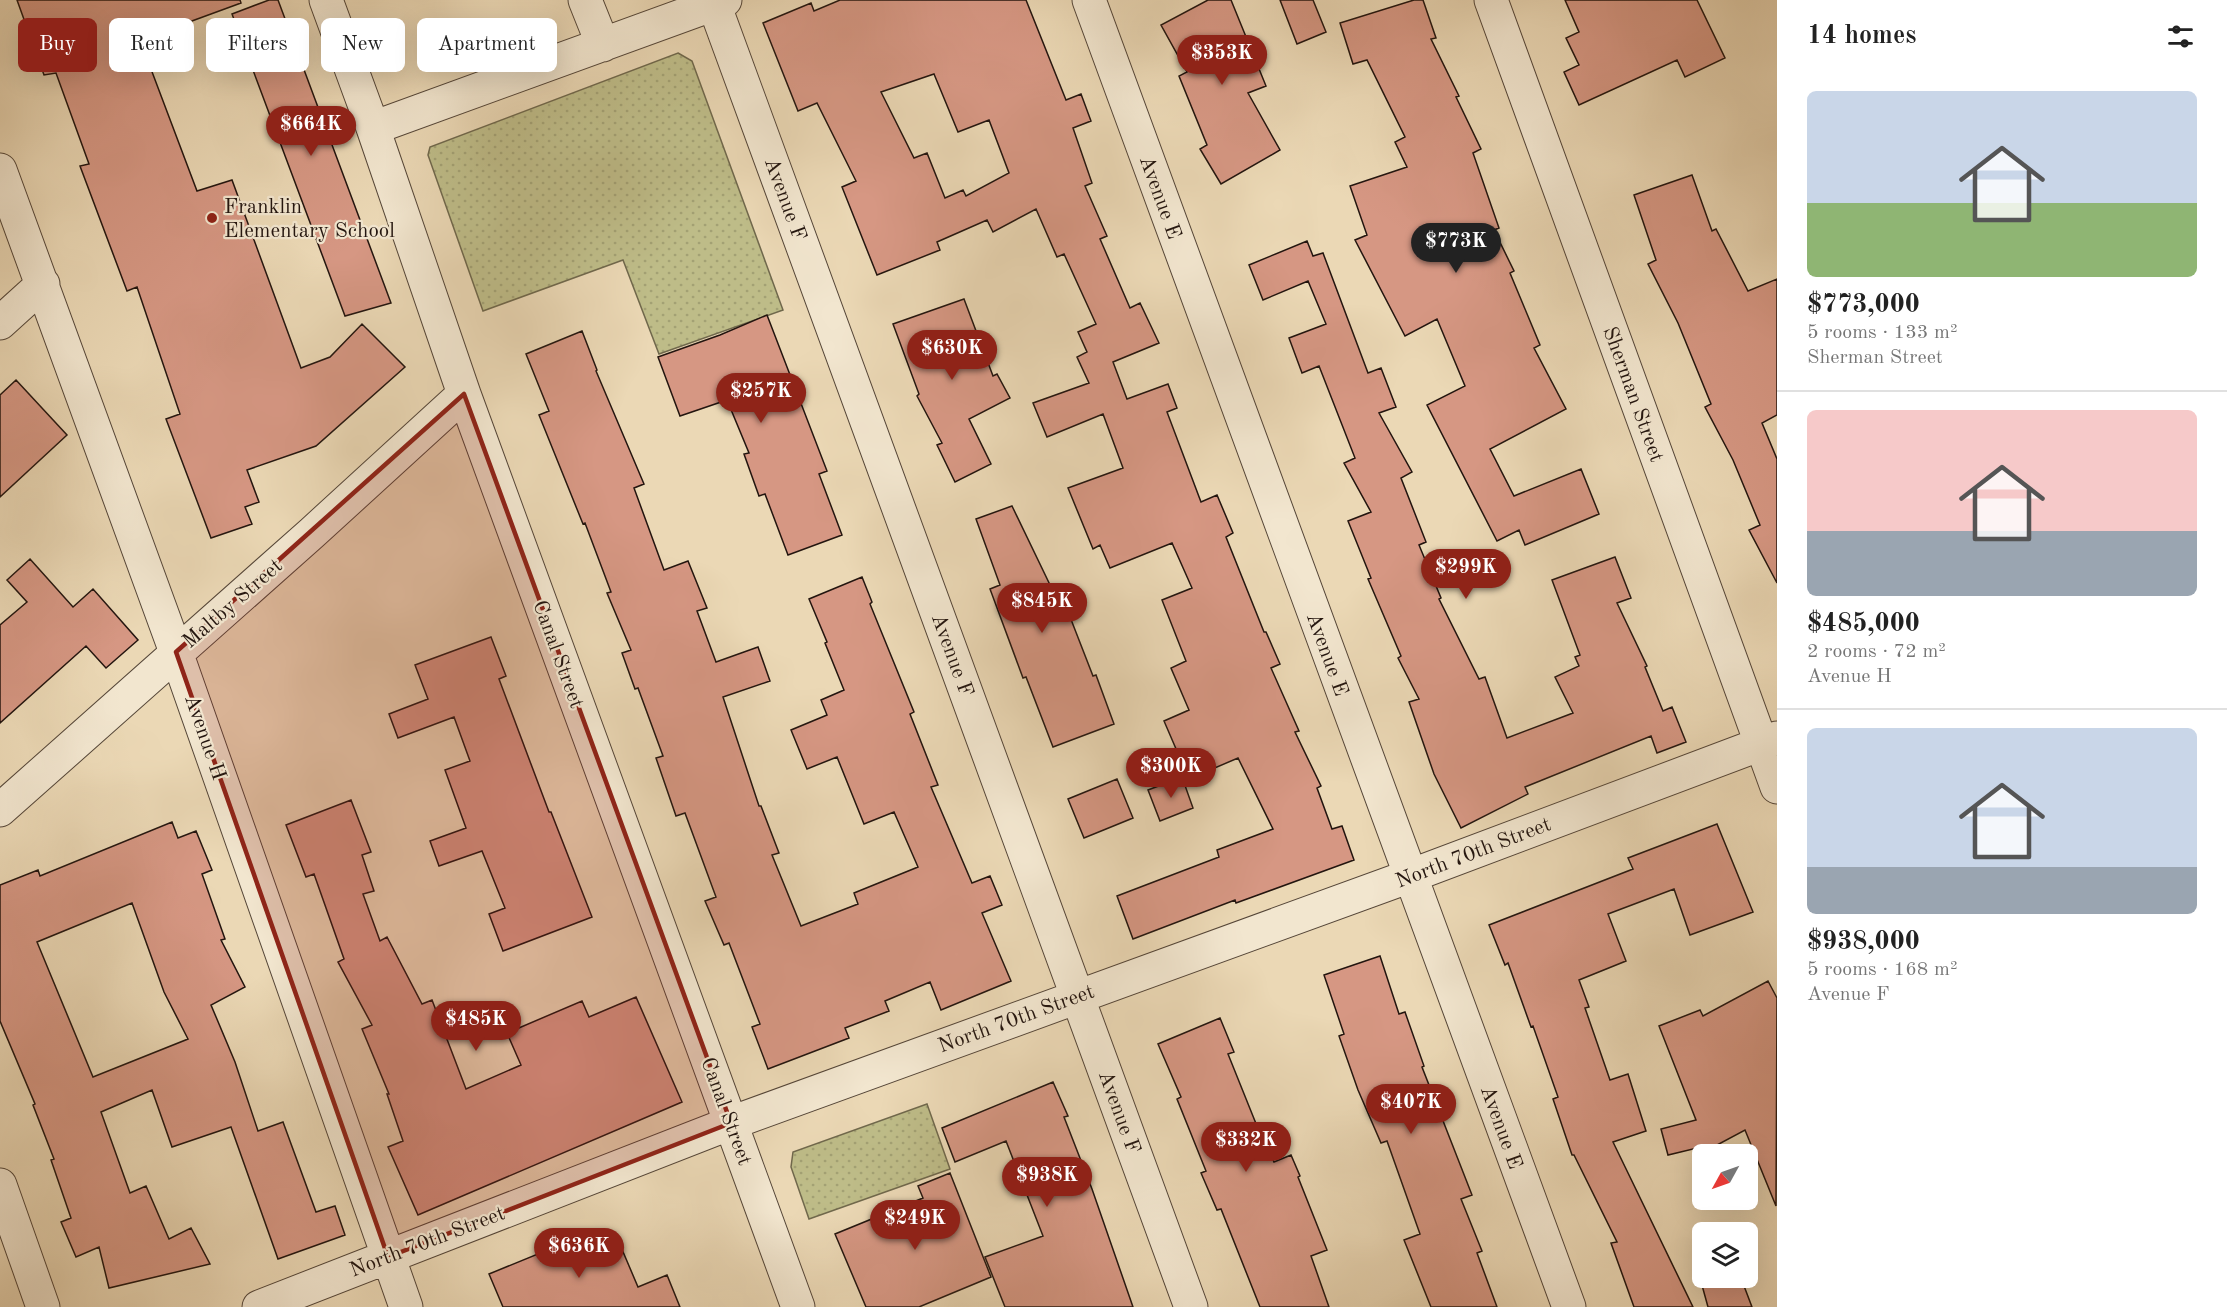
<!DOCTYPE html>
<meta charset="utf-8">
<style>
body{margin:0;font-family:"Old Standard TT",serif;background:#f2f2f2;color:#222;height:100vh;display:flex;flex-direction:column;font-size:22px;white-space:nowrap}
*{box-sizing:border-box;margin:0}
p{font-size:20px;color:#767676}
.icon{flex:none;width:33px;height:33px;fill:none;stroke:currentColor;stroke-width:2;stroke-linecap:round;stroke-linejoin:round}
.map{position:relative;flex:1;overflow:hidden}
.details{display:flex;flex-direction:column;background:#fff;width:450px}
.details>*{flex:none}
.banner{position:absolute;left:18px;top:18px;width:570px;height:54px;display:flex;gap:12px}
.needle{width:39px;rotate:230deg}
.controls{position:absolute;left:1692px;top:1144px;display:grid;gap:12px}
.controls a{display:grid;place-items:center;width:66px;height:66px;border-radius:9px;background:#fff;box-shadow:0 6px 24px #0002;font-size:30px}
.price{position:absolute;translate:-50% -51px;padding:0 14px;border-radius:21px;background:#8f2418;color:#fff;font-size:20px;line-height:39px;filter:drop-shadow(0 2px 3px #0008)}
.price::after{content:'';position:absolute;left:50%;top:36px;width:18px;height:14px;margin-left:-9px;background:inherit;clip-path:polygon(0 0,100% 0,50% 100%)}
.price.on{background:#222;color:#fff}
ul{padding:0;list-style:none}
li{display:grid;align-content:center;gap:12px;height:318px;padding:0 30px}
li+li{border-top:2px solid #e0e0e0}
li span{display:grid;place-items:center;height:186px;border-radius:9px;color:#555}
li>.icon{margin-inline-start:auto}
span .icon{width:108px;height:108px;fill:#fffc;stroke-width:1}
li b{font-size:26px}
h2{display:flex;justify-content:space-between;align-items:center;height:72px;padding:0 30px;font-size:26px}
.chip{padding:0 21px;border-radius:9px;background:#fff;box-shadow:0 6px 24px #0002;font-size:21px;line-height:54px}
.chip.on{background:#8f2418;color:#fff}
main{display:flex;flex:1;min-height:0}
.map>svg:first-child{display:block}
</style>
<main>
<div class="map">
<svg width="1777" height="1307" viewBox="0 0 1777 1307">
<defs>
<pattern id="grass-dots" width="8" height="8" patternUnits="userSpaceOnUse" patternTransform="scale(1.5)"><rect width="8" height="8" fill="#bebc88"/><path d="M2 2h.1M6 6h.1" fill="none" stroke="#a3a174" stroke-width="1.8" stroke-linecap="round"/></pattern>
</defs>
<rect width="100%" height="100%" fill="#ebd8b5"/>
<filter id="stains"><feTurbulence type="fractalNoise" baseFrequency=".00333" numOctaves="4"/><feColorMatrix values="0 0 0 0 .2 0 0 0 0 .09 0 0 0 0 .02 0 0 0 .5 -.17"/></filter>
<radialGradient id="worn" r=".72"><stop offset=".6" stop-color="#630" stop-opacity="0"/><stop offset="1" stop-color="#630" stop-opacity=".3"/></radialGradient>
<path fill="url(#grass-dots)" stroke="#70684c" stroke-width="1.5" d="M 678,53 L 692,61 L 783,310 L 659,354 L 623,260 L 483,311 L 428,155 L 430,147 Z
M 927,1104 L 950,1169 L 809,1219 L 791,1167 L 793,1152 Z"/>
<path fill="#d69783" stroke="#23150f" stroke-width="1.5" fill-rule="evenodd" d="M 17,0 L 240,0 L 241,3 L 140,40 L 197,191 L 232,180 L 301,368 L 330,357 L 362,324 L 405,367 L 316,446 L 247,470 L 259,502 L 245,507 L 252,524 L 211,538 L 166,419 L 180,414 L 137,287 L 127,291 L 80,166 L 89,164 L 56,73 L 44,75 Z
M 269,0 L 278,0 L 391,303 L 345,316 L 232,14 Z
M 840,0 L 1026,0 L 1066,100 L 1081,94 L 1091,121 L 1073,128 L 1092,183 L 1085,186 L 1107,236 L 1100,239 L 1130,308 L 1140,303 L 1159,343 L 1113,362 L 1127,399 L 1168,384 L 1177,408 L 1167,412 L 1201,502 L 1217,495 L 1233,533 L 1226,537 L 1264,632 L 1266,632 L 1280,664 L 1271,668 L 1299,731 L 1295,732 L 1321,786 L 1317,788 L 1332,829 L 1342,826 L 1354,860 L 1236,903 L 1235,900 L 1133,939 L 1117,896 L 1219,857 L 1217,850 L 1273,829 L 1238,758 L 1189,779 L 1164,721 L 1189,710 L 1171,668 L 1186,661 L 1162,600 L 1192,588 L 1172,543 L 1110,568 L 1100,545 L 1093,549 L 1068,488 L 1123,468 L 1103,414 L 1047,437 L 1033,403 L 1089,383 L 1077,357 L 1087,352 L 1078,332 L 1096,324 L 1064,254 L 1057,257 L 1036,209 L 993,232 L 987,220 L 937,242 L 940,250 L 877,275 L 842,187 L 856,181 L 817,103 L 798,111 L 763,23 L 811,3 L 814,11 ZM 934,74 L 958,132 L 989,120 L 1009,173 L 966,196 L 963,190 L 945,198 L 927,153 L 914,158 L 881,92 Z
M 1208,0 L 1231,0 L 1266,86 L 1248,93 L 1280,150 L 1221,184 L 1200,149 L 1207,145 L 1179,76 L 1187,72 L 1161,25 Z
M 1280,0 L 1313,0 L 1326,32 L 1297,44 Z
M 1414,0 L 1423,0 L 1436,38 L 1431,39 L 1459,96 L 1456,97 L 1481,149 L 1473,153 L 1499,228 L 1494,230 L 1514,271 L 1510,273 L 1540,345 L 1534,348 L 1566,409 L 1490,449 L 1514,496 L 1581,469 L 1599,514 L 1525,545 L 1519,530 L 1497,541 L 1427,405 L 1465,386 L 1437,319 L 1405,336 L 1355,240 L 1367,235 L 1350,186 L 1407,167 L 1395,142 L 1405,137 L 1367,60 L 1353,64 L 1340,23 Z
M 1565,0 L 1697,0 L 1725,58 L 1685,77 L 1677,60 L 1579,105 L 1564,72 L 1579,65 L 1566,38 L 1579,32 Z
M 1692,175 L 1712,231 L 1716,229 L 1748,291 L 1777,279 L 1777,415 L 1762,423 L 1777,459 L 1777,583 L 1749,530 L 1760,525 L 1733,460 L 1705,407 L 1711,404 L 1678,323 L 1648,264 L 1656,260 L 1634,195 Z
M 1307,241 L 1313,256 L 1323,253 L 1368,373 L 1381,368 L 1396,407 L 1379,413 L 1412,472 L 1401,478 L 1426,542 L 1419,545 L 1441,598 L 1439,599 L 1479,679 L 1485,677 L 1507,738 L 1573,713 L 1555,677 L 1579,666 L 1575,657 L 1580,655 L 1552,580 L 1615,557 L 1631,598 L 1617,603 L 1647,666 L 1645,667 L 1663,711 L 1672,707 L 1686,742 L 1657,753 L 1651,736 L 1525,787 L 1528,794 L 1461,828 L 1434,774 L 1409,702 L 1419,699 L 1398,658 L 1401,656 L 1368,579 L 1371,578 L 1348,521 L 1371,512 L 1344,463 L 1355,458 L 1319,366 L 1302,373 L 1289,338 L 1326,324 L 1308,281 L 1263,300 L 1249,265 Z
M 964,299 L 993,376 L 997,374 L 1010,398 L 969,419 L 991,464 L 955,482 L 937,445 L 942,443 L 917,396 L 919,394 L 893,324 Z
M 767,315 L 827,471 L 819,474 L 842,535 L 788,555 L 765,494 L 759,496 L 744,454 L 749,453 L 727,400 L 680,416 L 658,357 L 720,335 Z
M 582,331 L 597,370 L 596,371 L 644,484 L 634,488 L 664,570 L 688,561 L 707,608 L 697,611 L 716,662 L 758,647 L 770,681 L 723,697 L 759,806 L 761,806 L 779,853 L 772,855 L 801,926 L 858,904 L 854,893 L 918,867 L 894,812 L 864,824 L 837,757 L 807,769 L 791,730 L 827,715 L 821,700 L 844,690 L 825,643 L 827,642 L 809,599 L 862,577 L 872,602 L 870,604 L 914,712 L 910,714 L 938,785 L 931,787 L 972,883 L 990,876 L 1002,905 L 982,913 L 1011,981 L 941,1010 L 930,982 L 885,1001 L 889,1011 L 845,1028 L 849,1038 L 768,1069 L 752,1027 L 760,1024 L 729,943 L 724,945 L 705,901 L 716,897 L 685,813 L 676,816 L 656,758 L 663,756 L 638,688 L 635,689 L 622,653 L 631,650 L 607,593 L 611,592 L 585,523 L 583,524 L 539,415 L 549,411 L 526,354 Z
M 16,380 L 67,435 L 0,497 L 0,395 Z
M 1012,506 L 1052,589 L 1058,586 L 1093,676 L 1096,675 L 1114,724 L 1053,747 L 1026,677 L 1023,678 L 990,589 L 1000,585 L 976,519 Z
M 30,559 L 73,607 L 93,589 L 138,640 L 106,668 L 86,646 L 0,723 L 0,625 L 27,602 L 7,580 Z
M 491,637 L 506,676 L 499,679 L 549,812 L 551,812 L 592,917 L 503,951 L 489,914 L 505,908 L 482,851 L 439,866 L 430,841 L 466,828 L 445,770 L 470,761 L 454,717 L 398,738 L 389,714 L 428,699 L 415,665 Z
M 1182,777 L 1193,808 L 1160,821 L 1148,790 Z
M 1117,779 L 1133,818 L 1084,838 L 1068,799 Z
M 351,800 L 371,852 L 362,855 L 374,891 L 363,894 L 380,941 L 387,937 L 422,1004 L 432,1000 L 466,1089 L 521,1065 L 507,1033 L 582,1001 L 589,1017 L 636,997 L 682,1102 L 418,1215 L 388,1147 L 403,1141 L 387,1094 L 389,1094 L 362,1029 L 372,1025 L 338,962 L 344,959 L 314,874 L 306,877 L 286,825 Z
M 172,822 L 178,838 L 196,831 L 212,870 L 202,874 L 225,939 L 221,940 L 245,987 L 211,1005 L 235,1062 L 258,1131 L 283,1122 L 316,1212 L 335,1206 L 345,1235 L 278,1259 L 231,1127 L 172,1147 L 152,1090 L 101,1112 L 130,1193 L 146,1186 L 169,1239 L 191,1228 L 210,1264 L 109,1288 L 99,1247 L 76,1257 L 61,1222 L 71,1218 L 51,1160 L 54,1159 L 33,1105 L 35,1104 L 0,1021 L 0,885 L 38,870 L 40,876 ZM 132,903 L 164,992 L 188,1039 L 93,1077 L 37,942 Z
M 1717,824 L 1753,912 L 1690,935 L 1674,889 L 1608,914 L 1626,961 L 1579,980 L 1589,1007 L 1585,1008 L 1610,1080 L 1628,1074 L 1646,1131 L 1613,1142 L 1693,1307 L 1634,1307 L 1611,1243 L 1617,1242 L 1574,1155 L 1572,1155 L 1553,1099 L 1558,1097 L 1533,1026 L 1531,1027 L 1508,963 L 1505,965 L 1489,925 L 1633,869 L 1628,858 Z
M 1380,956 L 1399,1014 L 1405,1012 L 1424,1066 L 1422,1067 L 1472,1195 L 1461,1199 L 1482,1251 L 1477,1253 L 1497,1307 L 1431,1307 L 1404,1240 L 1420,1234 L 1387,1141 L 1381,1143 L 1358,1090 L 1339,1036 L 1344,1034 L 1324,975 Z
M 1768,981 L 1777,998 L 1776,1206 L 1745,1130 L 1704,1152 L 1701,1147 L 1668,1155 L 1661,1129 L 1696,1120 L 1659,1026 L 1700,1010 L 1703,1016 Z
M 1220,1018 L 1234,1052 L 1228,1054 L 1265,1146 L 1267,1146 L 1274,1162 L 1291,1155 L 1300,1176 L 1298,1177 L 1327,1250 L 1311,1256 L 1329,1307 L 1260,1307 L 1221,1209 L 1217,1210 L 1201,1173 L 1206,1171 L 1177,1099 L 1181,1097 L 1158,1044 Z
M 1053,1082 L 1068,1116 L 1064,1117 L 1092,1189 L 1133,1307 L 1005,1307 L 985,1257 L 1043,1236 L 1006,1141 L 955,1162 L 942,1128 Z
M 950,1173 L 991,1277 L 919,1307 L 866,1307 L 835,1234 L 923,1198 L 918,1186 Z
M 594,1231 L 601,1248 L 618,1240 L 638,1287 L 667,1275 L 680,1307 L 503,1307 L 489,1274 Z
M 1700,1278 L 1741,1278 L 1752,1307 L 1708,1307 Z"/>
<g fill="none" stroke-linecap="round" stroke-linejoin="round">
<defs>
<path id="minor" d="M 326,0 L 373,128 L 464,394 L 798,1307
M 585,0 L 603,45
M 1089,0 L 1569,1307
M 1491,0 L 1777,787
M 714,4 L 1191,1307
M 373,128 L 725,0
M 0,170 L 176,652 L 406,1307
M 0,323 L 43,284
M 0,810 L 312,533 L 464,394
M 0,1185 L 43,1307
M 259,1307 L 731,1123 L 1410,876 L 1777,738"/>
</defs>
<use href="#minor" stroke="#554638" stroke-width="35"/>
<use href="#minor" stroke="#f2e6cf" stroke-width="33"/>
</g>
<path fill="#8f2418" fill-opacity="0.2" stroke="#8f2418" stroke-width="4.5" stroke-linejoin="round" d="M 464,394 L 731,1123 L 388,1257 L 176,652 Z"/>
<circle fill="#8f2418" stroke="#f2e6cf" stroke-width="2" cx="212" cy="218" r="6"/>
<g text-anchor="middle" stroke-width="4.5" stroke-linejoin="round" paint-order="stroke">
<g font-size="21" fill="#23150f" stroke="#f2e6cf">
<text transform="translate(1161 197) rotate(70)" y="7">Avenue E</text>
<text transform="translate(786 199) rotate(70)" y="7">Avenue F</text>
<text transform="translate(1634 394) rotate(70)" y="7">Sherman Street</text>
<text transform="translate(232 603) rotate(-41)" y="7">Maltby Street</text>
<text transform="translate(559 654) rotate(70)" y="7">Canal Street</text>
<text transform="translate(1328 654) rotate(70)" y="7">Avenue E</text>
<text transform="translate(953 655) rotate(70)" y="7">Avenue F</text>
<text transform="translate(206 737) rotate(71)" y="7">Avenue H</text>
<text transform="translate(1473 852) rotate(-21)" y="7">North 70th Street</text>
<text transform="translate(1016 1018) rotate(-20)" y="7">North 70th Street</text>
<text transform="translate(727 1111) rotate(70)" y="7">Canal Street</text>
<text transform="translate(1120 1112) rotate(70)" y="7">Avenue F</text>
<text transform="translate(1502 1127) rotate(70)" y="7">Avenue E</text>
<text transform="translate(427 1241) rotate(-21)" y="7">North 70th Street</text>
</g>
<g font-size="21" fill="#23150f" stroke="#f2e6cf" text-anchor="start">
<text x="224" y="213">Franklin<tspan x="224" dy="24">Elementary School</tspan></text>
</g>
</g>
<rect width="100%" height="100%" filter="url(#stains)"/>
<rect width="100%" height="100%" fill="url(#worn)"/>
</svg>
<div class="controls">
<a><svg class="needle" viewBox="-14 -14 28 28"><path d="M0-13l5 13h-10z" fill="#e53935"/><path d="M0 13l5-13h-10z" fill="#767676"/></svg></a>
<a><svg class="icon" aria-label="layers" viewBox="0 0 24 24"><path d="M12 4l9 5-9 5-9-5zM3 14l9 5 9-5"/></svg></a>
</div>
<b class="price" style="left:1222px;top:86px">$353K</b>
<b class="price" style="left:311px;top:157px">$664K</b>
<b class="price on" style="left:1456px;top:274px">$773K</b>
<b class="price" style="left:952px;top:381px">$630K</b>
<b class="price" style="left:761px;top:424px">$257K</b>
<b class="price" style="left:1466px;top:600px">$299K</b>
<b class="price" style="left:1042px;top:634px">$845K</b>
<b class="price" style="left:1171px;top:799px">$300K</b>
<b class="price" style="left:476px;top:1052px">$485K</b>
<b class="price" style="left:1411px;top:1135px">$407K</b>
<b class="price" style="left:1246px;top:1173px">$332K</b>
<b class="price" style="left:1047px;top:1208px">$938K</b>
<b class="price" style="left:915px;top:1251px">$249K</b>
<b class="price" style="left:579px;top:1279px">$636K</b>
<div class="banner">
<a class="chip on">Buy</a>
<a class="chip">Rent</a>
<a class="chip">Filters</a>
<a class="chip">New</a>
<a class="chip">Apartment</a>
</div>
</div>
<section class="details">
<h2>14 homes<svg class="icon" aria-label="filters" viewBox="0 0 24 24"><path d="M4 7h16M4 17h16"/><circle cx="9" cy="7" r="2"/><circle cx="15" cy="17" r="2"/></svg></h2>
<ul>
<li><span style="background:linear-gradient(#c9d6e8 60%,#8fb573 0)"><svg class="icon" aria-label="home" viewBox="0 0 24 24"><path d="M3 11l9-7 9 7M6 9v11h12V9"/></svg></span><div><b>$773,000</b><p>5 rooms · 133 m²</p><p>Sherman Street</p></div></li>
<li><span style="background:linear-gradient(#f6c9c9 65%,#9aa5b1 0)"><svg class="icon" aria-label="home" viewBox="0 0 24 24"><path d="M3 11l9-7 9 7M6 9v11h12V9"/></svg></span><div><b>$485,000</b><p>2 rooms · 72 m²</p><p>Avenue H</p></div></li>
<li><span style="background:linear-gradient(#c9d6e8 75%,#9aa5b1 0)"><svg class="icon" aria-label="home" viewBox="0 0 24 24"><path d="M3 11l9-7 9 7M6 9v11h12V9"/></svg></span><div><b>$938,000</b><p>5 rooms · 168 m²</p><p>Avenue F</p></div></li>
</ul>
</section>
</main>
